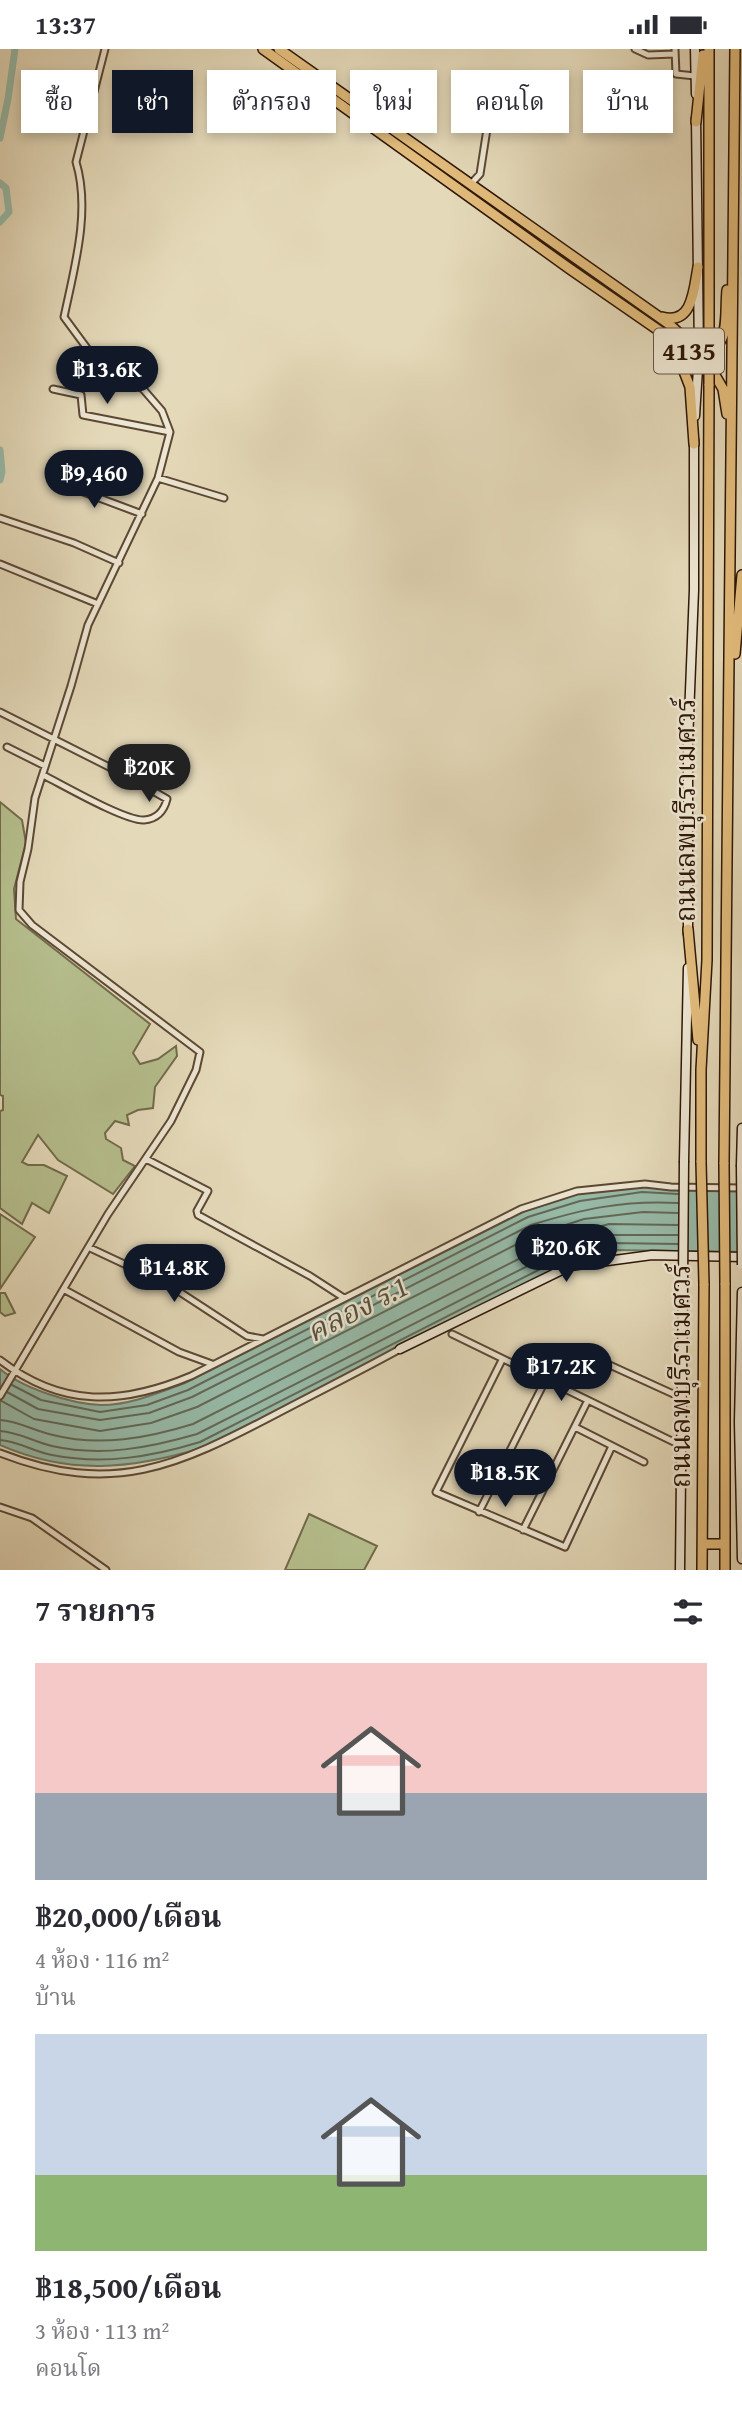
<!DOCTYPE html>
<html lang="th">
<meta charset="utf-8">
<style>
body{margin:0;font-family:"Gentium Book Plus","Noto Serif Thai",serif;background:#f2f2f3;color:#2b2b33;height:100vh;display:flex;flex-direction:column;font-size:26px;white-space:nowrap}
*{box-sizing:border-box;margin:0}
p{font-size:23px;color:#7c7c81}
.icon{flex:none;width:38px;height:38px;fill:none;stroke:currentColor;stroke-width:2;stroke-linecap:round;stroke-linejoin:round}
.map{position:relative;height:1521px;overflow:hidden}
.drawer{display:flex;flex-direction:column;background:#fff;flex:1}
.drawer>*{flex:none}
.guide{position:absolute;left:21px;top:21px;width:700px;height:63px;display:flex;gap:14px}
.price{position:absolute;translate:-50% -60px;padding:0 16px;border-radius:24px;background:#111827;color:#fff;font-size:23px;line-height:46px;filter:drop-shadow(0 2px 4px #0008)}
.price::after{content:'';position:absolute;left:50%;top:42px;width:21px;height:16px;margin-left:-10px;background:inherit;clip-path:polygon(0 0,100% 0,50% 100%)}
.price.active{background:#222;color:#fff}
ul{padding:0;list-style:none}
li{display:grid;align-content:center;gap:14px;height:371px;padding:0 35px}
li span{display:grid;place-items:center;height:217px;border-radius:0px;color:#555}
li>.icon{margin-inline-start:auto}
span .icon{width:126px;height:126px;fill:#fffc;stroke-width:1}
li b{font-size:30px}
h2{display:flex;justify-content:space-between;align-items:center;height:84px;padding:0 35px;font-size:30px}
.pill{padding:0 24px;border-radius:0px;background:#fff;box-shadow:0 4px 10px #0003;font-size:24px;line-height:63px}
.pill.active{background:#111827;color:#fff}
.status{display:flex;justify-content:space-between;align-items:center;height:49px;padding:0 35px;background:#fff;direction:ltr}
.status svg{height:19px;fill:currentColor}
.map>svg:first-child{display:block}
</style>
<div class="status"><b>13:37</b><svg viewBox="0 0 49 12"><path d="M0 12V9h3v3zM5 12V6h3v6zM10 12V3h3v9zM15 12V0h3v12zM26 1h20v11H26zM47 4h2v5h-2z"/></svg></div>
<div class="map">
<svg width="742" height="1521" viewBox="0 0 742 1521">
<rect width="100%" height="100%" fill="#e4d9b9"/>
<filter id="stains"><feTurbulence type="fractalNoise" baseFrequency=".00286" numOctaves="4"/><feColorMatrix values="0 0 0 0 .2 0 0 0 0 .09 0 0 0 0 .02 0 0 0 .5 -.17"/></filter>
<radialGradient id="worn" r=".72"><stop offset=".6" stop-color="#630" stop-opacity="0"/><stop offset="1" stop-color="#630" stop-opacity=".3"/></radialGradient>
<path fill="#b6bf8e" stroke="#726b4b" stroke-width="2" d="M 0,753 L 22,771 L 26,794 L 14,840 L 16,870 L 150,975 L 133,1004 L 140,1015 L 158,1010 L 176,997 L 177,1007 L 155,1038 L 153,1059 L 138,1061 L 127,1066 L 129,1076 L 115,1072 L 105,1084 L 106,1090 L 121,1099 L 123,1111 L 135,1117 L 113,1145 L 58,1111 L 38,1086 L 22,1113 L 28,1116 L 44,1116 L 67,1127 L 49,1164 L 32,1154 L 22,1175 L 0,1159 L 0,1062 L 3,1061 L 3,1047 L 0,1046 Z
M 0,1165 L 35,1188 L 0,1240 Z
M 0,1244 L 5,1244 L 15,1264 L 5,1267 L 0,1263 Z
M 309,1465 L 377,1497 L 364,1521 L 285,1521 Z"/>
<path fill="#97bba9" stroke="#6d7969" stroke-width="2" d="M 641,1136 L 742,1140 L 742,1203 L 612,1201 L 571,1212 L 202,1399 C 131,1420 70,1427 0,1396 L 0,1320 C 22,1339 71,1355 101,1356 C 130,1356 158,1344 185,1334 L 525,1162 L 578,1145 Z"/>
<g fill="none" stroke-linecap="round" stroke-linejoin="round">
<path stroke="#626958" stroke-width="2" d="M 12,1336 L 41,1351 L 100,1363 L 147,1356 L 188,1341 L 528,1168 L 580,1152 L 642,1143 L 678,1145
M 7,1343 L 38,1360 L 100,1371 L 149,1364 L 192,1348 L 531,1176 C 583,1160 623,1151 678,1154
M 0,1351 L 34,1370 L 100,1382 L 151,1374 L 197,1358 L 535,1186 L 584,1170 L 643,1163 L 678,1164
M 0,1371 C 18,1372 35,1382 53,1386 C 100,1398 148,1389 193,1375 L 560,1189 L 609,1175 L 678,1176
M 0,1382 C 18,1383 35,1393 52,1397 C 101,1408 149,1399 197,1385 L 565,1198 L 610,1186 L 678,1186
M 0,1391 C 18,1392 34,1403 52,1406 C 103,1416 151,1408 200,1393 L 568,1206 L 611,1194 L 678,1195"/>
<path stroke="#97bba9" stroke-width="7" d="M 0,89 L 8,50 L 15,0
M 0,134 L 6,139 L 9,163 L 0,173
M 0,401 L 2,423 L 0,431"/>
<defs>
<path id="street" d="M 635,0 L 648,6 L 675,5
M 675,0 L 676,25 L 695,27
M 470,136 L 480,125 L 487,80
M 53,340 L 81,346 L 83,366 L 170,383
M 158,429 L 224,449
M 54,432 L 142,465
M 0,469 L 74,494 L 119,514
M 0,515 L 98,555
M 0,663 L 125,726 L 167,750 C 164,762 157,770 144,771 C 125,772 63,736 43,726
M 7,698 L 45,717
M 146,1110 L 208,1142 L 197,1162 L 198,1166 L 310,1227 L 344,1249
M 90,1199 L 169,1236 L 247,1287 L 263,1290
M 65,1241 L 179,1303 L 212,1315
M 452,1285 L 682,1397
M 579,1302 L 682,1349
M 0,1311 C 62,1359 122,1356 191,1327 L 521,1160 L 577,1142 L 645,1135 L 671,1138 L 742,1139
M 502,1311 L 436,1443 L 565,1498 L 612,1397
M 0,1347 L 108,1165 L 171,1072 L 196,1021 L 200,1003 L 32,876 L 19,861 L 20,833 L 28,800 L 35,749 L 71,637 L 88,576 L 158,429 L 170,383 L 162,362 L 143,340 L 113,325 L 92,306 L 64,268 C 74,220 91,162 76,113 L 105,0
M 575,1378 L 644,1413
M 0,1404 C 113,1448 177,1417 278,1364 C 318,1343 360,1322 400,1300
M 0,1458 L 32,1469 L 106,1521
M 479,1463 L 545,1332
M 523,1481 L 587,1353"/>
<path id="secondary" d="M 695,0 L 696,45
M 695,367 L 699,304 L 696,69
M 688,885 L 688,693 L 694,541 L 694,391
M 684,1112 L 688,919
M 741,1116 L 742,1079
M 742,1243 L 739,1373 L 742,1510
M 400,1300 L 570,1217 L 652,1206 L 742,1208
M 680,1521 L 683,1235"/>
<path id="primary" d="M 263,0 L 570,220 L 690,303 C 733,307 724,271 727,241
M 279,0 L 669,275 L 699,303
M 709,0 L 709,294
M 696,73 L 703,6
M 662,268 C 693,277 694,239 698,218
M 660,287 L 678,307 L 690,338 L 694,395
M 708,314 L 723,340 L 727,365
M 735,605 L 742,526
M 688,880 L 698,991
M 701,1113 L 701,1021 L 707,911 L 709,335
M 724,1115 L 735,0
M 725,1234 L 725,1521
M 703,1495 L 725,1495
M 702,1521 L 704,1235"/>
</defs>
<use href="#street" stroke="#5c4834" stroke-width="9"/>
<use href="#secondary" stroke="#2e1708" stroke-width="11"/>
<use href="#primary" stroke="#2e1708" stroke-width="12"/>
<use href="#street" stroke="#ede6d2" stroke-width="5"/>
<use href="#secondary" stroke="#ede6d2" stroke-width="8"/>
<use href="#primary" stroke="#e2bc7c" stroke-width="9"/>
<defs>
<path id="secondary-bridge" d="M 741,1116 L 742,1216
M 683,1235 L 684,1112"/>
<path id="primary-bridge" d="M 709,335 L 709,294
M 701,1113 L 704,1235
M 724,1115 L 725,1234"/>
</defs>
<use href="#secondary-bridge" stroke="#2e1708" stroke-width="11" stroke-linecap="butt"/>
<use href="#primary-bridge" stroke="#2e1708" stroke-width="12" stroke-linecap="butt"/>
<use href="#secondary-bridge" stroke="#ede6d2" stroke-width="8"/>
<use href="#primary-bridge" stroke="#e2bc7c" stroke-width="9"/>
</g>
<g text-anchor="middle" stroke-width="5" stroke-linejoin="round" paint-order="stroke">
<rect fill="#ede6d2" stroke="#675545" stroke-width="2" x="654" y="279.5" width="70" height="45" rx="5"/>
<g font-size="26" font-weight="bold" fill="#2e1708">
<text x="689" y="311">4135</text>
</g>
<g font-size="28" fill="#2e1708" stroke="#ede6d2">
<text transform="translate(685 761) rotate(-90)" y="10">ถนนลพบุรีราเมศวร์</text>
<text transform="translate(680 1327) rotate(-90)" y="10">ถนนลพบุรีราเมศวร์</text>
</g>
<g font-size="30" font-style="italic" fill="#535040" stroke="#ede6d2">
<text transform="translate(357 1260) rotate(-27)" y="10">คลอง ร.1</text>
</g>
</g>
<rect width="100%" height="100%" filter="url(#stains)"/>
<rect width="100%" height="100%" fill="url(#worn)"/>
</svg>
<b class="price" style="left:107px;top:357px">฿13.6K</b>
<b class="price" style="left:94px;top:461px">฿9,460</b>
<b class="price active" style="left:149px;top:755px">฿20K</b>
<b class="price" style="left:566px;top:1235px">฿20.6K</b>
<b class="price" style="left:174px;top:1255px">฿14.8K</b>
<b class="price" style="left:561px;top:1354px">฿17.2K</b>
<b class="price" style="left:505px;top:1460px">฿18.5K</b>
<div class="guide">
<a class="pill">ซื้อ</a>
<a class="pill active">เช่า</a>
<a class="pill">ตัวกรอง</a>
<a class="pill">ใหม่</a>
<a class="pill">คอนโด</a>
<a class="pill">บ้าน</a>
</div>
</div>
<section class="drawer">
<h2>7 รายการ<svg class="icon" aria-label="filters" viewBox="0 0 24 24"><path d="M4 7h16M4 17h16"/><circle cx="9" cy="7" r="2"/><circle cx="15" cy="17" r="2"/></svg></h2>
<ul>
<li><span style="background:linear-gradient(#f6c9c9 60%,#9aa5b1 0)"><svg class="icon" aria-label="home" viewBox="0 0 24 24"><path d="M3 11l9-7 9 7M6 9v11h12V9"/></svg></span><div><b>฿20,000/เดือน</b><p>4 ห้อง · 116 m²</p><p>บ้าน</p></div></li>
<li><span style="background:linear-gradient(#c9d6e8 65%,#8fb573 0)"><svg class="icon" aria-label="home" viewBox="0 0 24 24"><path d="M3 11l9-7 9 7M6 9v11h12V9"/></svg></span><div><b>฿18,500/เดือน</b><p>3 ห้อง · 113 m²</p><p>คอนโด</p></div></li>
</ul>
</section>
